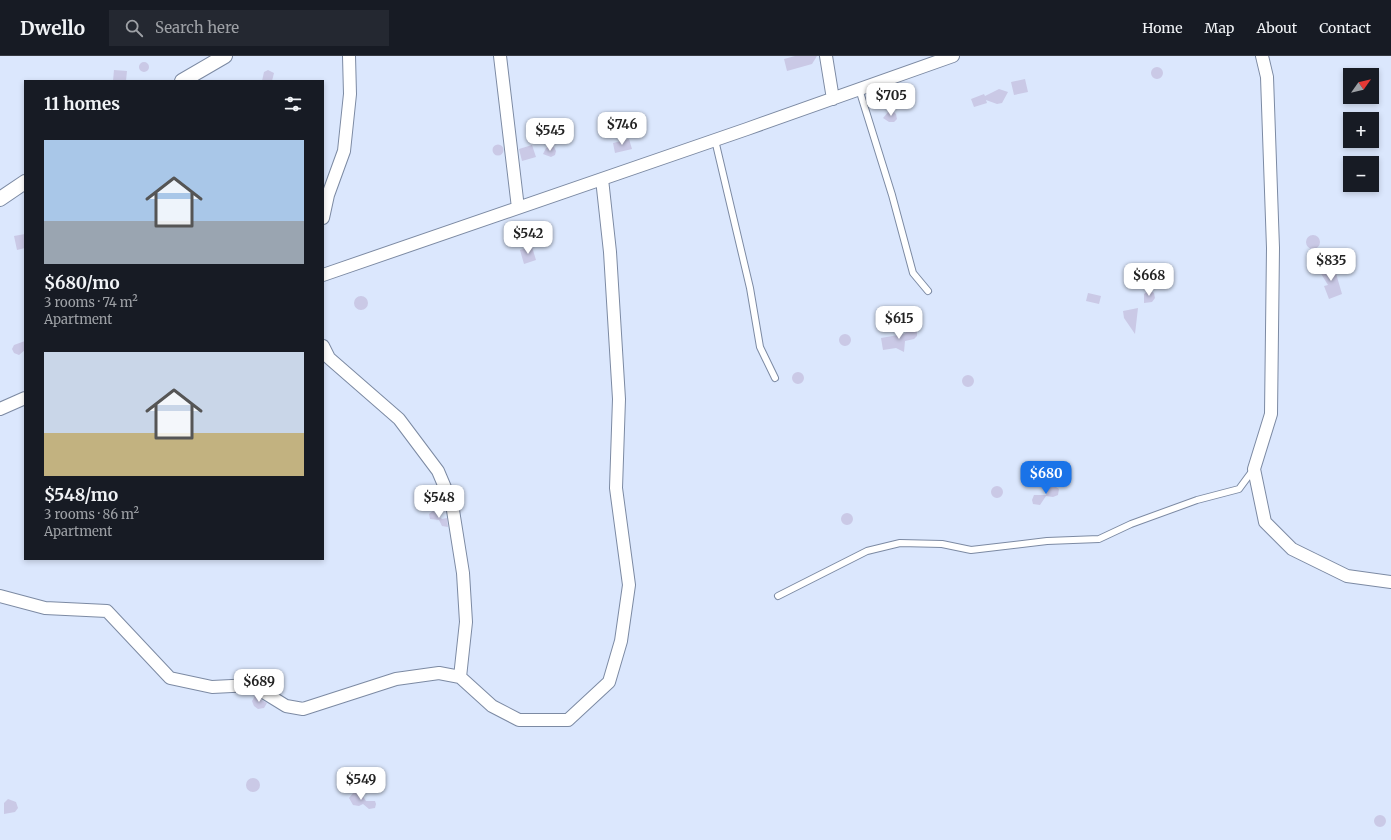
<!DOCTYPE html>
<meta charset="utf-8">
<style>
body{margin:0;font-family:Merriweather,serif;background:#242831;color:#f1f3f6;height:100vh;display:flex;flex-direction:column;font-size:15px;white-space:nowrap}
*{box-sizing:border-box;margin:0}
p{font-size:13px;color:#9ea1a6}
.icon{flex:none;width:22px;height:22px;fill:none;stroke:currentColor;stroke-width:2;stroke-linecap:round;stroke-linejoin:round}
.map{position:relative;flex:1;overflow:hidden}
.side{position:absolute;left:24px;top:24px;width:300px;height:480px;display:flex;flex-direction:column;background:#171b24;border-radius:0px;box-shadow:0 2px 6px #0003}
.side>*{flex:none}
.needle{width:26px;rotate:56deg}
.tools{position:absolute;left:1343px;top:12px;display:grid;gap:8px}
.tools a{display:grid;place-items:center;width:36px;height:36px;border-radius:0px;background:#171b24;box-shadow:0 2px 6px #0003;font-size:20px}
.price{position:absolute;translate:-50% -34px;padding:0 9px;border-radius:8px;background:#fff;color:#222;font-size:13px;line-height:26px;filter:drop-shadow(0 1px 2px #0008)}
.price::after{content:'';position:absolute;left:50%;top:24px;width:12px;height:9px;margin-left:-6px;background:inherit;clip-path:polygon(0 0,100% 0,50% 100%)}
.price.selected{background:#1a73e8;color:#fff}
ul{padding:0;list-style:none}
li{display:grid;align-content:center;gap:8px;height:212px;padding:0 20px}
li span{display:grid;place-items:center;height:124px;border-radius:0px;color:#555}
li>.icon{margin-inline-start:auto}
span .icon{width:72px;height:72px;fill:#fffc;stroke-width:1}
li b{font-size:17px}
h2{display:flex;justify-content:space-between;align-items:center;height:48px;padding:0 20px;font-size:17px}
header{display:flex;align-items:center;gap:24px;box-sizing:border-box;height:56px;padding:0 20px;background:#171b24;border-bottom:1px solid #363941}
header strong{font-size:19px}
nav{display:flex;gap:22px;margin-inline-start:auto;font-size:14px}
.search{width:280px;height:36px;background:#242831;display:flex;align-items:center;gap:10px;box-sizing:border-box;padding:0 14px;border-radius:0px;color:#9ea1a6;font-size:15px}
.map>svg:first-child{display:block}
</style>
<header>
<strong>Dwello</strong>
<div class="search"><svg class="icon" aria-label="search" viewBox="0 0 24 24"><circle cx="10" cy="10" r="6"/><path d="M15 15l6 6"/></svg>Search here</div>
<nav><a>Home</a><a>Map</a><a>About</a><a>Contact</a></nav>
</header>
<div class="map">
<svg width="1391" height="784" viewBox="0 0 1391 784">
<rect width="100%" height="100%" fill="#dbe7fd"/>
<path fill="#cac9e6" d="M 795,0 L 817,0 L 812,8 L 787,15 L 784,3 Z
M139 11a5 5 0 1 1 10 0a5 5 0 1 1-10 0Z
M1151 17a6 6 0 1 1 12 0a6 6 0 1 1-12 0Z
M 114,14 L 127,15 L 126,25 L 113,25 Z
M 268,14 L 274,17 L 272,25 L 262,25 L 264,16 Z
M 1025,23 L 1028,36 L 1014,39 L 1011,26 Z
M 999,33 L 1008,36 L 1002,47 L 997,48 L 986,44 L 987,47 L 974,51 L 971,43 L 984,38 L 985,40 Z
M 889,55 L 893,55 L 896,58 L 897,63 L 894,66 L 889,66 L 883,62 Z
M 629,83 L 632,93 L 615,97 L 613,87 Z
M492.5 94a5.5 5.5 0 1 1 11 0a5.5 5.5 0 1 1-11 0Z
M 532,89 L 536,101 L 522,105 L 519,93 Z
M 550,90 L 554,91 L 556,95 L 555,99 L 551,101 L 543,98 L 546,92 Z
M 25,178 L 25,192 L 17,194 L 14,180 Z
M1306 186a7 7 0 1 1 14 0a7 7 0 1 1-14 0Z
M 532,191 L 536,204 L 524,208 L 520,194 Z
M 1327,209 L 1332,210 L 1335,214 L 1342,238 L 1329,243 L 1324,230 L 1328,229 L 1320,216 Z
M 1149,234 L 1154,237 L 1155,242 L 1152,246 L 1144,247 L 1144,238 Z
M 1088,237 L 1101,240 L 1099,248 L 1086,245 Z
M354 247a7 7 0 1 1 14 0a7 7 0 1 1-14 0Z
M 1138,252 L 1135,278 L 1124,262 L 1123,255 Z
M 911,272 L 917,275 L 917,280 L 914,283 L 905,285 L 904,296 L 896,292 L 883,294 L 881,282 L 904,278 Z
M839 284a6 6 0 1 1 12 0a6 6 0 1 1-12 0Z
M 25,285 L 25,294 L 19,299 L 14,297 L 12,293 L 14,289 Z
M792 322a6 6 0 1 1 12 0a6 6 0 1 1-12 0Z
M962 325a6 6 0 1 1 12 0a6 6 0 1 1-12 0Z
M 1053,429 L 1059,433 L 1058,439 L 1053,441 L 1046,440 L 1040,449 L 1033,448 L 1032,444 L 1034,439 L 1046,439 L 1048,432 Z
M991 436a6 6 0 1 1 12 0a6 6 0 1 1-12 0Z
M 433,455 L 442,463 L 447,462 L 448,471 L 442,470 L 439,464 L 430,463 L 429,458 Z
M841 463a6 6 0 1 1 12 0a6 6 0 1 1-12 0Z
M 255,640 L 267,647 L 264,652 L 258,653 L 254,650 L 252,645 Z
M246 729a7 7 0 1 1 14 0a7 7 0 1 1-14 0Z
M 354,736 L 360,736 L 366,745 L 375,745 L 376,748 L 375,752 L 369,753 L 363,748 L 359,750 L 353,749 L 349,742 Z
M 8,743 L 16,746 L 18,752 L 15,756 L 4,758 L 4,747 Z
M1374 765a6 6 0 1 1 12 0a6 6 0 1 1-12 0Z"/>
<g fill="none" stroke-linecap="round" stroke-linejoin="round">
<defs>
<path id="service" d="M 859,33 L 892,139 L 913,217 L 928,235
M 715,84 L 750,232 L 760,291 L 775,322
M 778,540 L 867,495 L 900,487 L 942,488 L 971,494 L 1047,485 L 1099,483 L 1131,468 L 1197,444 L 1239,433 L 1253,414"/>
<path id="minor" d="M 500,0 L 518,152
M 826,0 L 833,43
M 1262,0 L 1267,21 L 1273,192 L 1271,358 L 1254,413 L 1265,466 L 1292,493 L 1347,520 L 1391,526
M 323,162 L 328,139 L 344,95 L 350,38 L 349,0
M 323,219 L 747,73 L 953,0
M 323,290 L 329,302 L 399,363 L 438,415 L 452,448 L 463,517 L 466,566 L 460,621
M 0,353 L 25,342
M 0,540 L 45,552 L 107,555 L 170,622 L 212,631 L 252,629 L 286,650 L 303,653 L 396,623 L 439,617 L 460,621 L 492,650 L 519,664 L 568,664 L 609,626 L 621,585 L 629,529 L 616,432 L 619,343 L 610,196 L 602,123"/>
<path id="tertiary" d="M 182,25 L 225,0
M 0,143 L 25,126"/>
</defs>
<use href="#service" stroke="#7c8aa3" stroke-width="8"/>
<use href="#minor" stroke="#7c8aa3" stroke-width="14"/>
<use href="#tertiary" stroke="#7c8aa3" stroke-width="16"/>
<use href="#service" stroke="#fff" stroke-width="6"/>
<use href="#minor" stroke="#fff" stroke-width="12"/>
<use href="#tertiary" stroke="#fff" stroke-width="14"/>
</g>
</svg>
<div class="tools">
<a><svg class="needle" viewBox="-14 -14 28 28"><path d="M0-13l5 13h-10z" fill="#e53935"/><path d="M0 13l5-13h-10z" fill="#9ea1a6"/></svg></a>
<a>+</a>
<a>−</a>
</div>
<b class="price" style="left:891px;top:61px">$705</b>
<b class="price" style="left:622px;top:90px">$746</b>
<b class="price" style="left:550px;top:96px">$545</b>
<b class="price" style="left:528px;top:199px">$542</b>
<b class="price" style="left:1331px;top:226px">$835</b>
<b class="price" style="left:1149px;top:241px">$668</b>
<b class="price" style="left:899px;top:284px">$615</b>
<b class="price selected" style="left:1046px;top:439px">$680</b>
<b class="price" style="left:439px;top:463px">$548</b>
<b class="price" style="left:259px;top:647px">$689</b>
<b class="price" style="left:361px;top:745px">$549</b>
<section class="side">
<h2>11 homes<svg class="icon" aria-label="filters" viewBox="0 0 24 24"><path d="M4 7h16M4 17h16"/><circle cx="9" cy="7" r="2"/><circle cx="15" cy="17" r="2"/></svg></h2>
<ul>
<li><span style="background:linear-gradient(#a9c7e8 65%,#9aa5b1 0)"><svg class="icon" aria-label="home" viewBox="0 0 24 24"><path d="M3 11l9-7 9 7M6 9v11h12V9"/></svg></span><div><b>$680/mo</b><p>3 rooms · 74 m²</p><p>Apartment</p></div></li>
<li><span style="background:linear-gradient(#c9d6e8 65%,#c2b280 0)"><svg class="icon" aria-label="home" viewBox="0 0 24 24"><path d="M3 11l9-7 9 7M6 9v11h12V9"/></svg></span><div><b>$548/mo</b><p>3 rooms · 86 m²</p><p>Apartment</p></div></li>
</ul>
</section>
</div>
